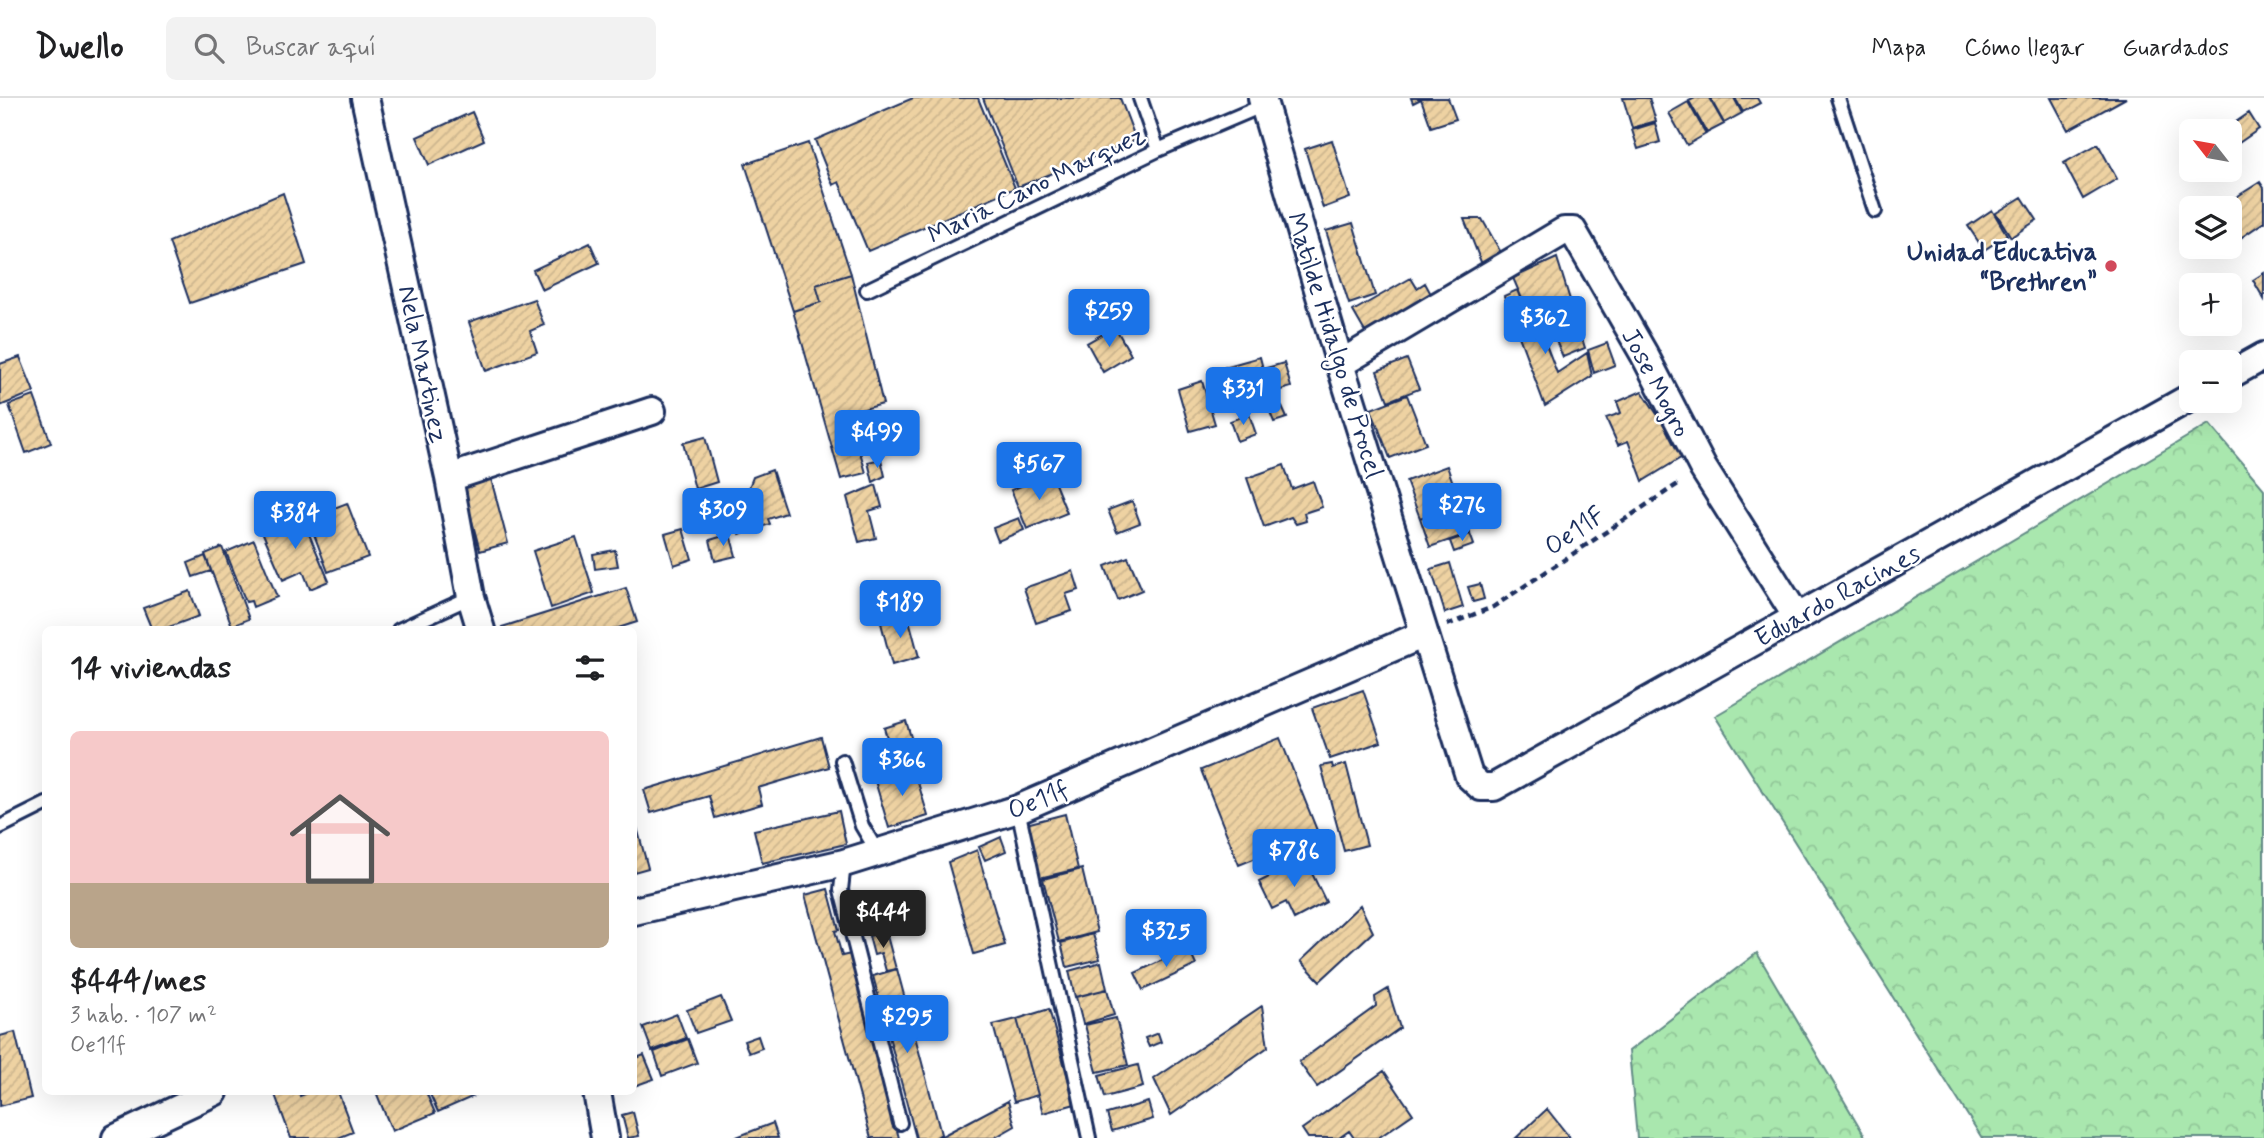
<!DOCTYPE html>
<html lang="es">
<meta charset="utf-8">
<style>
body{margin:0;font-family:Mynerve,sans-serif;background:#f2f2f2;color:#202124;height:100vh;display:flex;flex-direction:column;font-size:26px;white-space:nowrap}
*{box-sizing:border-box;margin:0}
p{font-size:23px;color:#757577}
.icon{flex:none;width:38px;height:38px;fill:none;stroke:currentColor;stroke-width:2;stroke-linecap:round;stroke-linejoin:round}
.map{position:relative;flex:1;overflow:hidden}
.details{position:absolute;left:42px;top:528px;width:595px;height:469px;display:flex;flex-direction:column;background:#fff;border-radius:10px;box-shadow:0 7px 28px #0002}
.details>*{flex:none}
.needle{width:46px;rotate:301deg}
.controls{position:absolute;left:2179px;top:21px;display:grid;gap:14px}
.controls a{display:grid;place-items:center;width:63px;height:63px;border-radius:10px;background:#fff;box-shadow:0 7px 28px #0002;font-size:35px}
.price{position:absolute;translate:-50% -60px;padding:0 16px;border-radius:7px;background:#1a73e8;color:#fff;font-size:23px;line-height:46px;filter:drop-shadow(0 2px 4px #0008)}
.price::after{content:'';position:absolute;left:50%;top:42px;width:21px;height:16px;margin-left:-10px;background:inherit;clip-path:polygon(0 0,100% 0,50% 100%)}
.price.current{background:#222;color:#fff}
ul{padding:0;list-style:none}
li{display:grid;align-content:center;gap:14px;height:371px;padding:0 28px}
li span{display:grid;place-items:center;height:217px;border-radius:10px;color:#555}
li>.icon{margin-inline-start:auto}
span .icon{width:126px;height:126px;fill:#fffc;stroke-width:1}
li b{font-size:30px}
h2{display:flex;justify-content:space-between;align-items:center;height:84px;padding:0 28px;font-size:30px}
header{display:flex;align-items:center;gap:42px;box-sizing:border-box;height:98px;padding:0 35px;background:#fff;border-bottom:2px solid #e0e0e0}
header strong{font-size:33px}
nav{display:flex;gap:38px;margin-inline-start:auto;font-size:24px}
.search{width:490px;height:63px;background:#f2f2f2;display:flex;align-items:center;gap:18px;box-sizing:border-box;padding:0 24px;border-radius:10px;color:#757577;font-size:26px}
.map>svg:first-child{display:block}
</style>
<header>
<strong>Dwello</strong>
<div class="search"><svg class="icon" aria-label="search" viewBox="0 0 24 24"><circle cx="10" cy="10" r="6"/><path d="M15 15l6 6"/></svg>Buscar aquí</div>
<nav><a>Mapa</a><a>Cómo llegar</a><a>Guardados</a></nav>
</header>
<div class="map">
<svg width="2264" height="1040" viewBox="0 0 2264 1040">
<defs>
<pattern id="forest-crowns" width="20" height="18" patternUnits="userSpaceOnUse" patternTransform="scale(1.75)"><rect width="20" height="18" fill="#a9e7ae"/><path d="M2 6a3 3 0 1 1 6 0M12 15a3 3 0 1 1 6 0" fill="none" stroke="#91c698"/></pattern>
<pattern id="building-hatch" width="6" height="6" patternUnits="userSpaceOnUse" patternTransform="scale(1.75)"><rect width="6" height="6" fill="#eed2a2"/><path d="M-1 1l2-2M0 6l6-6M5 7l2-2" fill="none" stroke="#ccb58e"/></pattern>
</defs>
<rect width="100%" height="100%" fill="#fff"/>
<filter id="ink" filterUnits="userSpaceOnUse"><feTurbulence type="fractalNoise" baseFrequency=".0143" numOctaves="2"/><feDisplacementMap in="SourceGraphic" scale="14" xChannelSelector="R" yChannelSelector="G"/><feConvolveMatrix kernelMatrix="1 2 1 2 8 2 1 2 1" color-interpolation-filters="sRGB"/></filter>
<g filter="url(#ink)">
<path fill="url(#forest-crowns)" stroke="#628b86" stroke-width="2" d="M 2209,326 L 2264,391 L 2264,1040 L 1982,1040 L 1715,618 Z
M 1757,855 L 1866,1040 L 1637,1040 L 1629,953 Z"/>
<path fill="url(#building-hatch)" stroke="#1b2f5e" stroke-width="2" d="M 913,0 L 978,0 L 1015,90 L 868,153 L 839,84 L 833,87 L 815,42 Z
M 983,0 L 1120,0 L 1136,42 L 1018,89 Z
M 1411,0 L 1448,0 L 1456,21 L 1431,29 L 1421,1 L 1413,5 Z
M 1623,0 L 1649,0 L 1656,23 L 1632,30 Z
M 1695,0 L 1709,0 L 1724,26 L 1707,35 L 1689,3 Z
M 1710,0 L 1734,0 L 1742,15 L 1724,25 Z
M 1735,0 L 1757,0 L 1760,5 L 1743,14 Z
M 2051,0 L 2126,0 L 2068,32 Z
M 1688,4 L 1706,36 L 1687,47 L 1669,15 Z
M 472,14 L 484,42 L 429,67 L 417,39 Z
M 2249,15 L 2259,31 L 2233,49 L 2230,43 L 2230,33 L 2223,33 Z
M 1655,25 L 1660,44 L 1638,51 L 1632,32 Z
M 1332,42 L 1350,100 L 1323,110 L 1305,51 Z
M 808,45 L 851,176 L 816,187 L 821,204 L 793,213 L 745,66 Z
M 2098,46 L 2117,81 L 2083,101 L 2064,65 Z
M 2260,84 L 2264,90 L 2264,124 L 2230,147 L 2230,110 L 2219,110 Z
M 283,95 L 306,166 L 190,205 L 169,144 Z
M 2022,99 L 2037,122 L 2011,139 L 1996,115 Z
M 1992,112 L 2007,137 L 1984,152 L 1968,128 Z
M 1464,121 L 1482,121 L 1503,158 L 1483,169 Z
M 1353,125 L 1375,197 L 1349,206 L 1326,133 Z
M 590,145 L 599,165 L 542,192 L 533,172 Z
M 1557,160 L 1585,250 L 1563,259 L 1539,204 L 1526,210 L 1513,180 Z
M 2264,175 L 2264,201 L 2253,182 Z
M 851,176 L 883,306 L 849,315 L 866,375 L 841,381 L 793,213 L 821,204 L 816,187 Z
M 1411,180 L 1417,190 L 1425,185 L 1431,196 L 1365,234 L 1353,213 Z
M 1517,192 L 1527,218 L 1534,215 L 1557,275 L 1587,255 L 1592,278 L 1545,308 L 1504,198 Z
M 534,201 L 544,227 L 530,233 L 537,254 L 486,273 L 469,224 Z
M 1115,229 L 1131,257 L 1103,274 L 1087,245 Z
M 1607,245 L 1615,267 L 1594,275 L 1588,252 Z
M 20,259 L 34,294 L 0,308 L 0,266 Z
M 1260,259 L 1263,271 L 1284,265 L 1291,289 L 1228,307 L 1217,271 Z
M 1407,261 L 1419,291 L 1388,303 L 1377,273 Z
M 1202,283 L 1215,326 L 1190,333 L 1178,291 Z
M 1642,293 L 1684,358 L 1643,383 L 1628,343 L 1618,347 L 1606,320 L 1621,315 L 1617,304 Z
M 1407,297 L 1426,346 L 1390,360 L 1371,311 Z
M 34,298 L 51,345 L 26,355 L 9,307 Z
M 1282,309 L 1287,320 L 1274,324 L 1270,314 Z
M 1249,316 L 1256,336 L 1237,343 L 1230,323 Z
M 705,339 L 717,384 L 695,391 L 683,345 Z
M 881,361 L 885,378 L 873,384 L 868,364 Z
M 1284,367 L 1292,391 L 1313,383 L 1322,409 L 1304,415 L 1306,423 L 1296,426 L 1291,419 L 1264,429 L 1247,380 Z
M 1447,368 L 1460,405 L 1420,420 L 1406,383 Z
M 772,372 L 786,415 L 768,421 L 770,426 L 740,436 L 728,399 L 748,392 L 753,379 Z
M 1051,376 L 1067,415 L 1027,431 L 1011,392 Z
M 491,381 L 508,445 L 480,453 L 463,389 Z
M 876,387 L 882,409 L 869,413 L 876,440 L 859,444 L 847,399 Z
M 1132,403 L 1140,425 L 1117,434 L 1108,412 Z
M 347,405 L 368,459 L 328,474 L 308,420 Z
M 1460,407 L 1470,435 L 1430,449 L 1420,420 Z
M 300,415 L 329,483 L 310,491 L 303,473 L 283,482 L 261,431 Z
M 1019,420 L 1024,432 L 998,443 L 993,430 Z
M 683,431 L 692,461 L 674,467 L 665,436 Z
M 730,436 L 736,458 L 715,463 L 710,442 Z
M 1470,436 L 1474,447 L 1454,454 L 1450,443 Z
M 576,439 L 594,495 L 551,510 L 533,453 Z
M 254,442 L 277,499 L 253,509 L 251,503 L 246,504 L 226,454 Z
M 222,449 L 249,521 L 232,528 L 205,456 Z
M 615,452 L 618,468 L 595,471 L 593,456 Z
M 205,458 L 211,473 L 193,479 L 188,465 Z
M 1128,459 L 1142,492 L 1118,502 L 1105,468 Z
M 1450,465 L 1463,509 L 1445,515 L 1431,471 Z
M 1073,473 L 1079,492 L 1066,496 L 1072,513 L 1036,525 L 1024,490 Z
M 1480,486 L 1484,501 L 1473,504 L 1468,489 Z
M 626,490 L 637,524 L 612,532 L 503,532 L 502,529 Z
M 190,493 L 199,518 L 161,532 L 152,532 L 143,510 Z
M 908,518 L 919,559 L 892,567 L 881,525 Z
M 1363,592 L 1381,644 L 1330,661 L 1312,610 Z
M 906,623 L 915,652 L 900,657 L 897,647 L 890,649 L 884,630 Z
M 821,639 L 829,669 L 758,690 L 762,706 L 715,720 L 709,698 L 651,715 L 644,692 Z
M 1280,640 L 1318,735 L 1239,767 L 1201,672 Z
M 1332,666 L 1333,670 L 1346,666 L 1367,747 L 1344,753 L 1321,668 Z
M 914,671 L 928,718 L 889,730 L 875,683 Z
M 839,713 L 846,746 L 762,765 L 754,732 Z
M 1065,716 L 1078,771 L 1039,780 L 1026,726 Z
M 634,722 L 635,722 L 648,770 L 634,774 Z
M 1001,739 L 1006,753 L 985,762 L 979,749 Z
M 977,752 L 1005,847 L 974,856 L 948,764 Z
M 1305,761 L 1326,804 L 1294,821 L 1286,804 L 1272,811 L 1259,784 Z
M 1082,771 L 1097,834 L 1059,844 L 1043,781 Z
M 828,791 L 839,832 L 835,833 L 842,858 L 851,856 L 899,1040 L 871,1040 L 805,797 Z
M 1360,807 L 1373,834 L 1320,883 L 1301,863 Z
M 886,834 L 896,871 L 886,873 L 881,855 L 874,857 L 869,838 Z
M 1093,836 L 1100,861 L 1067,869 L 1061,845 Z
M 1188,850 L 1196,867 L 1143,892 L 1135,875 Z
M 1101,864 L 1107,891 L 1075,899 L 1069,873 Z
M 897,871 L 941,1036 L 935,1040 L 916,1040 L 873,878 Z
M 1107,891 L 1114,917 L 1083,926 L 1076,899 Z
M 1388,891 L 1400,930 L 1317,989 L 1299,964 L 1376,908 L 1375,899 Z
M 721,899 L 731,923 L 696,935 L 687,912 Z
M 1262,908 L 1268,949 L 1171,1017 L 1154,981 Z
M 1049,911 L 1075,1006 L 1043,1015 L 1017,921 Z
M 677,916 L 686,940 L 652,953 L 643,929 Z
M 1116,920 L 1128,967 L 1097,974 L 1085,927 Z
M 1017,921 L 1038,997 L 1014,1004 L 993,927 Z
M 15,934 L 31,1000 L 0,1008 L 0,938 Z
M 1158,935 L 1161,944 L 1149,949 L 1145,940 Z
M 758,938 L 762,950 L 749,955 L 744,943 Z
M 688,941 L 697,965 L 662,978 L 654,954 Z
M 644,957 L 654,981 L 634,988 L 634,961 Z
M 1138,967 L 1143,989 L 1105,999 L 1099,977 Z
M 1384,973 L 1413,1016 L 1378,1040 L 1354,1040 L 1349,1033 L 1339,1040 L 1308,1040 L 1302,1031 Z
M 274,994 L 299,994 L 300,998 L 309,994 L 338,994 L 353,1034 L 338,1040 L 291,1040 Z
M 376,994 L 426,994 L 435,1015 L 392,1033 Z
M 429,994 L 472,994 L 474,998 L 438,1014 Z
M 1008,1003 L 1015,1028 L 994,1040 L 938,1040 Z
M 1148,1004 L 1153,1021 L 1112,1033 L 1107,1016 Z
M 1547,1011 L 1570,1040 L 1516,1040 Z
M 633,1014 L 639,1038 L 628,1040 L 622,1017 Z
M 773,1025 L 778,1040 L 734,1040 Z"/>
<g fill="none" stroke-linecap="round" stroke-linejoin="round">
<defs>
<path id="service" d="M 1140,0 L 1158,52
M 1838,0 L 1875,113
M 867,192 L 1158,52 L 1264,7
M 399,532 L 471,499
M 842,663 L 862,728 L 878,755
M 1018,711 L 1089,1040
M 0,729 L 46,706
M 844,765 L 841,792 L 900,1025"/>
<path id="minor" d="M 365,0 L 449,380 L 471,499 L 481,532
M 1262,0 L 1340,266 L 1469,678 L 1481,689 L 1494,689 L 2191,299
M 1340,266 L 1564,133 L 1573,133 L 1644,256 L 1703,370 L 1797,519
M 2230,277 L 2264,258
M 449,380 L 652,313
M 634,813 L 844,765 L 1018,711 L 1424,536
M 597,994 L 605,1040
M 116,1040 L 214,994"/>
</defs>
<use href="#service" stroke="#1b2f5e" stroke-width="18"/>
<use href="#minor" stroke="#1b2f5e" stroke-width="32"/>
<path stroke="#1b2f5e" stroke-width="4.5" stroke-dasharray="7 5" stroke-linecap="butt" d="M 1447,527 L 1493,509 L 1681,384"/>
<use href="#service" stroke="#fff" stroke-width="12"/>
<use href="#minor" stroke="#fff" stroke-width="26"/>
</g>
</g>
<circle fill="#d1495b" stroke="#fff" stroke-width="2.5" cx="2111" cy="168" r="7"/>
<g text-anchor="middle" stroke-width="5" stroke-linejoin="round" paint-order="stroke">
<g font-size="26" fill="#1b2f5e" stroke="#fff">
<text transform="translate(1036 86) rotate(-26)" y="9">Maria Cano Marquez</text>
<text transform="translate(1336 247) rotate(73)" y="9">Matilde Hidalgo de Procel</text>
<text transform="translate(424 266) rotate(78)" y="9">Nela Martinez</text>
<text transform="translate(1657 284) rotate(62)" y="9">Jose Mogro</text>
<text transform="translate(1574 432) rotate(-34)" y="9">Oe11F</text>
<text transform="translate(1837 497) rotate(-29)" y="9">Eduardo Racines</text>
<text transform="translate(1038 701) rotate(-22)" y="9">Oe11f</text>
</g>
<g font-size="26" font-weight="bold" fill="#1b2f5e" stroke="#fff" text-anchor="end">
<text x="2097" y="162">Unidad Educativa<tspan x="2097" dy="30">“Brethren”</tspan></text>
</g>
</g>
</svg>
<div class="controls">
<a><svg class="needle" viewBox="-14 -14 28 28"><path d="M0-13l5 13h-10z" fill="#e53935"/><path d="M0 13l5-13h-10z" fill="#757577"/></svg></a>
<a><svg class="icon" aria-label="layers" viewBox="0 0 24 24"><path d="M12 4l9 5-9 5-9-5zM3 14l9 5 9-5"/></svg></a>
<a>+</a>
<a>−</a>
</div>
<b class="price" style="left:1109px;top:251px">$259</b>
<b class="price" style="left:1545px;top:258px">$362</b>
<b class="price" style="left:1243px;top:329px">$331</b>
<b class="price" style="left:877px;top:372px">$499</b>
<b class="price" style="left:1039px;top:404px">$567</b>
<b class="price" style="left:1462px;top:445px">$276</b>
<b class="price" style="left:723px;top:450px">$309</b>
<b class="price" style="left:295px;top:453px">$384</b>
<b class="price" style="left:900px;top:542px">$189</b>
<b class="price" style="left:902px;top:700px">$366</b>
<b class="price" style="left:1294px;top:791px">$786</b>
<b class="price current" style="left:883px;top:852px">$444</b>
<b class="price" style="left:1166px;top:871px">$325</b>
<b class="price" style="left:907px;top:957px">$295</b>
<section class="details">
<h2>14 viviendas<svg class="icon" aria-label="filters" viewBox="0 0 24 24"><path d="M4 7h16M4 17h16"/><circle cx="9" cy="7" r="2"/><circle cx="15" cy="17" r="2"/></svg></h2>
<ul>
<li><span style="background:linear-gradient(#f6c9c9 70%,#b9a48a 0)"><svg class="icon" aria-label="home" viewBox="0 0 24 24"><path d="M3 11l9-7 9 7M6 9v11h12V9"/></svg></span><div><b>$444/mes</b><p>3 hab. · 107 m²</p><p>Oe11f</p></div></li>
</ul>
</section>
</div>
